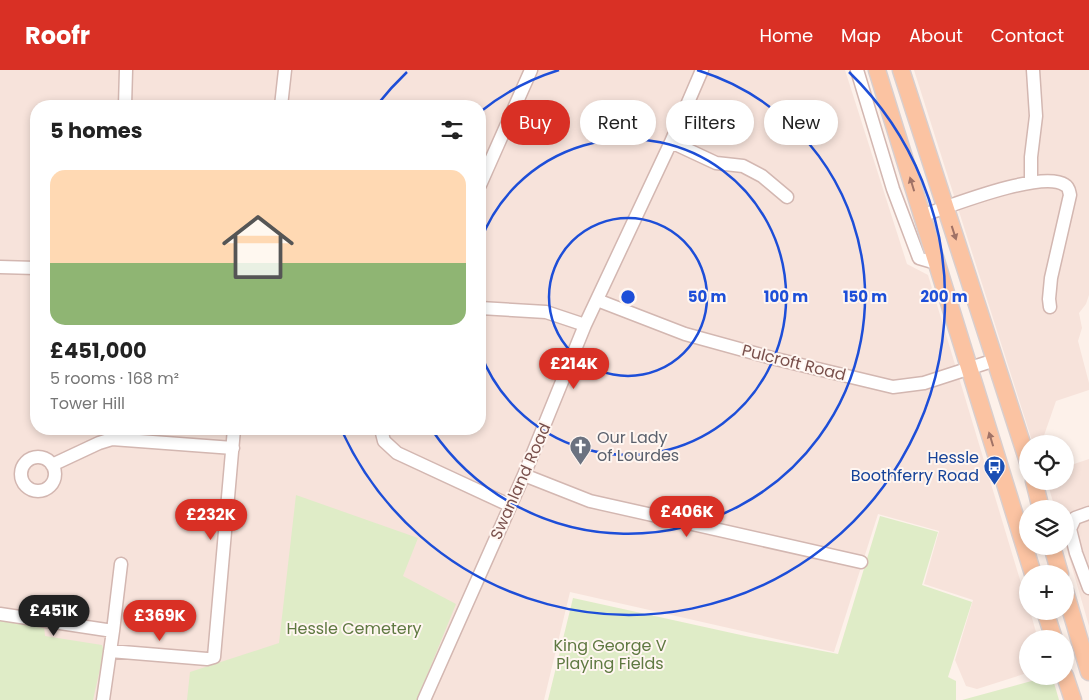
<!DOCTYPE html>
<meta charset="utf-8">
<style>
body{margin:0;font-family:Poppins,sans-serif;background:#f6f6f6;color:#222;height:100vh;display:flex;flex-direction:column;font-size:19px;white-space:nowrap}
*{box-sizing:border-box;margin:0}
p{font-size:16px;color:#767676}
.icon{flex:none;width:28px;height:28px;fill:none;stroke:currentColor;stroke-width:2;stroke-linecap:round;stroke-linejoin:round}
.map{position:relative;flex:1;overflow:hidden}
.side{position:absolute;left:30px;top:30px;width:456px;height:335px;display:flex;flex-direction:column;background:#fff;border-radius:20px;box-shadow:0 2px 8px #0003}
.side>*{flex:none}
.banner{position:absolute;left:501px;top:30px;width:475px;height:45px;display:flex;gap:10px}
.buttons{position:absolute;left:1019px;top:365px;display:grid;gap:10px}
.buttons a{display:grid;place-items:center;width:55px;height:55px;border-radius:50%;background:#fff;box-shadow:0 2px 8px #0003;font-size:25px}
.price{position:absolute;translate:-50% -42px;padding:0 11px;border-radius:18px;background:#d93025;color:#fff;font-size:16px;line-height:32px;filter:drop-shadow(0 1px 2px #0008)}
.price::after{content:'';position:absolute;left:50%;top:30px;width:15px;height:11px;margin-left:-8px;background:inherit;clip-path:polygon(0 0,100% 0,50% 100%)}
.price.selected{background:#222;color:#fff}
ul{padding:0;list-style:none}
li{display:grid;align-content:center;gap:10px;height:265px;padding:0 20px}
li+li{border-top:1px solid #e0e0e0}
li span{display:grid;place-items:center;height:155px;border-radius:15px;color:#555}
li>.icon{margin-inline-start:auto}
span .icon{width:90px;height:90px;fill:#fffc;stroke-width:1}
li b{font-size:21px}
h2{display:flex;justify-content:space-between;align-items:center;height:60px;padding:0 20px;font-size:21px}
.pill{padding:0 18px;border-radius:22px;background:#fff;box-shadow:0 2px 8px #0003;font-size:18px;line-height:45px}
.pill.selected{background:#d93025;color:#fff}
header{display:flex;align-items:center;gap:30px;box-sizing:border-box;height:70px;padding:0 25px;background:#d93025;color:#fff}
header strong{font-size:24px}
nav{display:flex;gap:28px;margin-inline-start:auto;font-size:18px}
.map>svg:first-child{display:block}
</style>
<header>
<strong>Roofr</strong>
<nav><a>Home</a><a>Map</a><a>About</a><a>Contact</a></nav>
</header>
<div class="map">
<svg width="1089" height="630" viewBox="0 0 1089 630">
<rect width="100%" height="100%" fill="#fdf1ea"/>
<path fill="#f7e3db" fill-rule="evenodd" d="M 0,0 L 845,0 L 907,194 L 928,205 L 1027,533 L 1028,541 L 1030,541 L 1038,569 L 1028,569 L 1027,603 L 977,619 L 966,616 L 955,590 L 973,530 L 924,514 L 939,461 L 878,444 L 834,582 L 570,522 L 544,630 L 0,630 ZM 36,36 L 480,36 L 480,359 L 36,359 Z
M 914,0 L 1089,0 L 1089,225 L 1086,234 L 1079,243 L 1082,258 L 1078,271 L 1089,313 L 1089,320 L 1056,331 L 1041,374 L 1033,374 Z
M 1089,389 L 1089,556 L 1065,473 L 1065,439 L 1055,439 L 1047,411 L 1065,411 L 1065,397 Z"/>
<path fill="#dfecc7" d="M 296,425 L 418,468 L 403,506 L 456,534 L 417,630 L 187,630 L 190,602 L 279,573 Z
M 880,446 L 938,462 L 922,515 L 972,532 L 948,607 L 956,611 L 956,630 L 548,630 L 573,528 L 750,567 L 838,584 Z
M 0,550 L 44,556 L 45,566 L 102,575 L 104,581 L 93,630 L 0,630 Z
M 1050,606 L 1052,606 L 1059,630 L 962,630 Z"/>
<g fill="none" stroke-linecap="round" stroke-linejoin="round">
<defs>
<path id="minor" d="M 857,0 L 893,119 L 919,188 L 936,193
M 125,36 L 126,0
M 281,36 L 285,0
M 671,72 L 716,93 L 743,96 L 762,106 L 787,127
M 1031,112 L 1031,87 L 1036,46 L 1033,0
M 480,115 L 531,0
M 921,146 C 948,137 1042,99 1065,115 C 1069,117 1069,121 1070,125 L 1051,208 L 1049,229 L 1050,237
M 0,197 L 36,198
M 597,230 L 685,264 L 776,289 L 893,317 L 924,313 L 995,290
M 480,238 L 546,242 L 585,255
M 381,359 L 384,371 L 397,383 L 509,435
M21 404a17 17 0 1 1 34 0a17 17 0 1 1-34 0Z
M 52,395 L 99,373 L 112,369 L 233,378
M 524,405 L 590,431 L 861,492
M 1089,443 L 1075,448 L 1070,459 L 1076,483 L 1089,518
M 0,544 L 113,561
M 110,581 L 207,589 L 214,587 L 234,359
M 103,630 L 113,561 L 121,494
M 424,630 L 524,405 L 585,255 L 671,72 L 702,0"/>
<path id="major" d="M 877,0 L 1033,504
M 901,0 L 1028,392
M 1034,411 L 1041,439
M 1052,476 L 1060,504
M 1065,521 L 1089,602
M 1045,541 L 1054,569
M 1065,606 L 1073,630"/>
</defs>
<use href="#minor" stroke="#d3b7b1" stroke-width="15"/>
<use href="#major" stroke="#d9cecd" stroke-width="19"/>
<use href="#minor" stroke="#fff" stroke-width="12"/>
<use href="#major" stroke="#fbc3a2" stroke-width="16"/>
</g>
<defs><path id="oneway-solid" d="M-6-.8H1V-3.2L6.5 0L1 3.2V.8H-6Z" transform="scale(1.25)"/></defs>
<g fill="#a07266">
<use href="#oneway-solid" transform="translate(912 114) rotate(-107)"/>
<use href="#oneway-solid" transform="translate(954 163) rotate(72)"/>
<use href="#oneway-solid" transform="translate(991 369) rotate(-107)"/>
</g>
<g fill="none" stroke="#1d4ed8" stroke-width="2.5">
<circle cx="628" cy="227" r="79"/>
<path d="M480 172A158 158 0 1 1 480 282"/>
<path d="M480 42A237 237 0 0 1 559 0M697 0A237 237 0 1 1 432 360"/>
<path d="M377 35A316 316 0 0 1 407 2M849 2A316 316 0 1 1 342 361"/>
</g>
<defs>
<symbol id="church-pin" viewBox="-11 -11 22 30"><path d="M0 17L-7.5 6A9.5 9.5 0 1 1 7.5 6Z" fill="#6b7280" stroke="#fff6f1"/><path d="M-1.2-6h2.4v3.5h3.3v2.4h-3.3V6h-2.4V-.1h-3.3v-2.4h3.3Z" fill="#fff"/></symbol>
<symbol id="bus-pin" viewBox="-11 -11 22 30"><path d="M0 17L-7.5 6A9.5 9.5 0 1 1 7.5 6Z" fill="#1a4fb4" stroke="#fff6f1"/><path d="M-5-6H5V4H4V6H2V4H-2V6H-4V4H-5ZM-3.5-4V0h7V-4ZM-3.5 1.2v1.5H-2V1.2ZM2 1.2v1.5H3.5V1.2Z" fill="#fff"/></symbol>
</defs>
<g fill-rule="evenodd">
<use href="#church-pin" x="568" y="364" width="25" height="34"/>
<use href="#bus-pin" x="982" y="384" width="25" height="34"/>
</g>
<g text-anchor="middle" stroke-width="4" stroke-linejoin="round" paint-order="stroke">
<g font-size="16" fill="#79504c" stroke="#fff6f1">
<text transform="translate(794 292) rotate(14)" y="6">Pulcroft Road</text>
<text transform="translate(520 411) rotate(-66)" y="6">Swanland Road</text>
</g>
<g font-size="16" fill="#5b616d" stroke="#fff6f1" text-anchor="start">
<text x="597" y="373">Our Lady<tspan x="597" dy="18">of Lourdes</tspan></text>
</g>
<g font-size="16" fill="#164399" stroke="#fff6f1" text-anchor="end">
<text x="979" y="393">Hessle<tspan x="979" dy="18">Boothferry Road</tspan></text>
</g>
<g font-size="16" fill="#5f7941" stroke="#fff6f1">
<text x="354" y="564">Hessle Cemetery</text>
<text x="610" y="581">King George V<tspan x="610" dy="18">Playing Fields</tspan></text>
</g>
</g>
<circle cx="628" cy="227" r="8" fill="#1d4ed8" stroke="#fff6f1" stroke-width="2.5"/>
<g font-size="15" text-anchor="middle" font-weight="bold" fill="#1d4ed8" stroke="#fff6f1" stroke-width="4" stroke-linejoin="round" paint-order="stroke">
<text x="707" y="232">50 m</text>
<text x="786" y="232">100 m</text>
<text x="865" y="232">150 m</text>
<text x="944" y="232">200 m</text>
</g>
</svg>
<div class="buttons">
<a><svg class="icon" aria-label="locate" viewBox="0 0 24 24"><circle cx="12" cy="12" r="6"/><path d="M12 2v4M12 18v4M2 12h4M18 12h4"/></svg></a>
<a><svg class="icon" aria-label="layers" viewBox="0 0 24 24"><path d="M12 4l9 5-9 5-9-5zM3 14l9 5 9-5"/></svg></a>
<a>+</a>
<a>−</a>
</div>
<b class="price" style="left:574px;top:320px">£214K</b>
<b class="price" style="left:687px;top:468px">£406K</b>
<b class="price" style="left:211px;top:471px">£232K</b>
<b class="price selected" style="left:54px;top:567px">£451K</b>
<b class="price" style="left:160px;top:572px">£369K</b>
<div class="banner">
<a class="pill selected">Buy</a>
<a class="pill">Rent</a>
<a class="pill">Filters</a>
<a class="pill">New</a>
</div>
<section class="side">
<h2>5 homes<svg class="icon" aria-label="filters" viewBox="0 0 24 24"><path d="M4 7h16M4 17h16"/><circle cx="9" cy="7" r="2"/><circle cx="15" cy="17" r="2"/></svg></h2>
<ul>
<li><span style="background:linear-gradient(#ffd9b3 60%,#8fb573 0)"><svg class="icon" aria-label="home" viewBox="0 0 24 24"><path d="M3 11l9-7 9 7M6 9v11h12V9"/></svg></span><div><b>£451,000</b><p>5 rooms · 168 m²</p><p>Tower Hill</p></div></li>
</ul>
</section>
</div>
